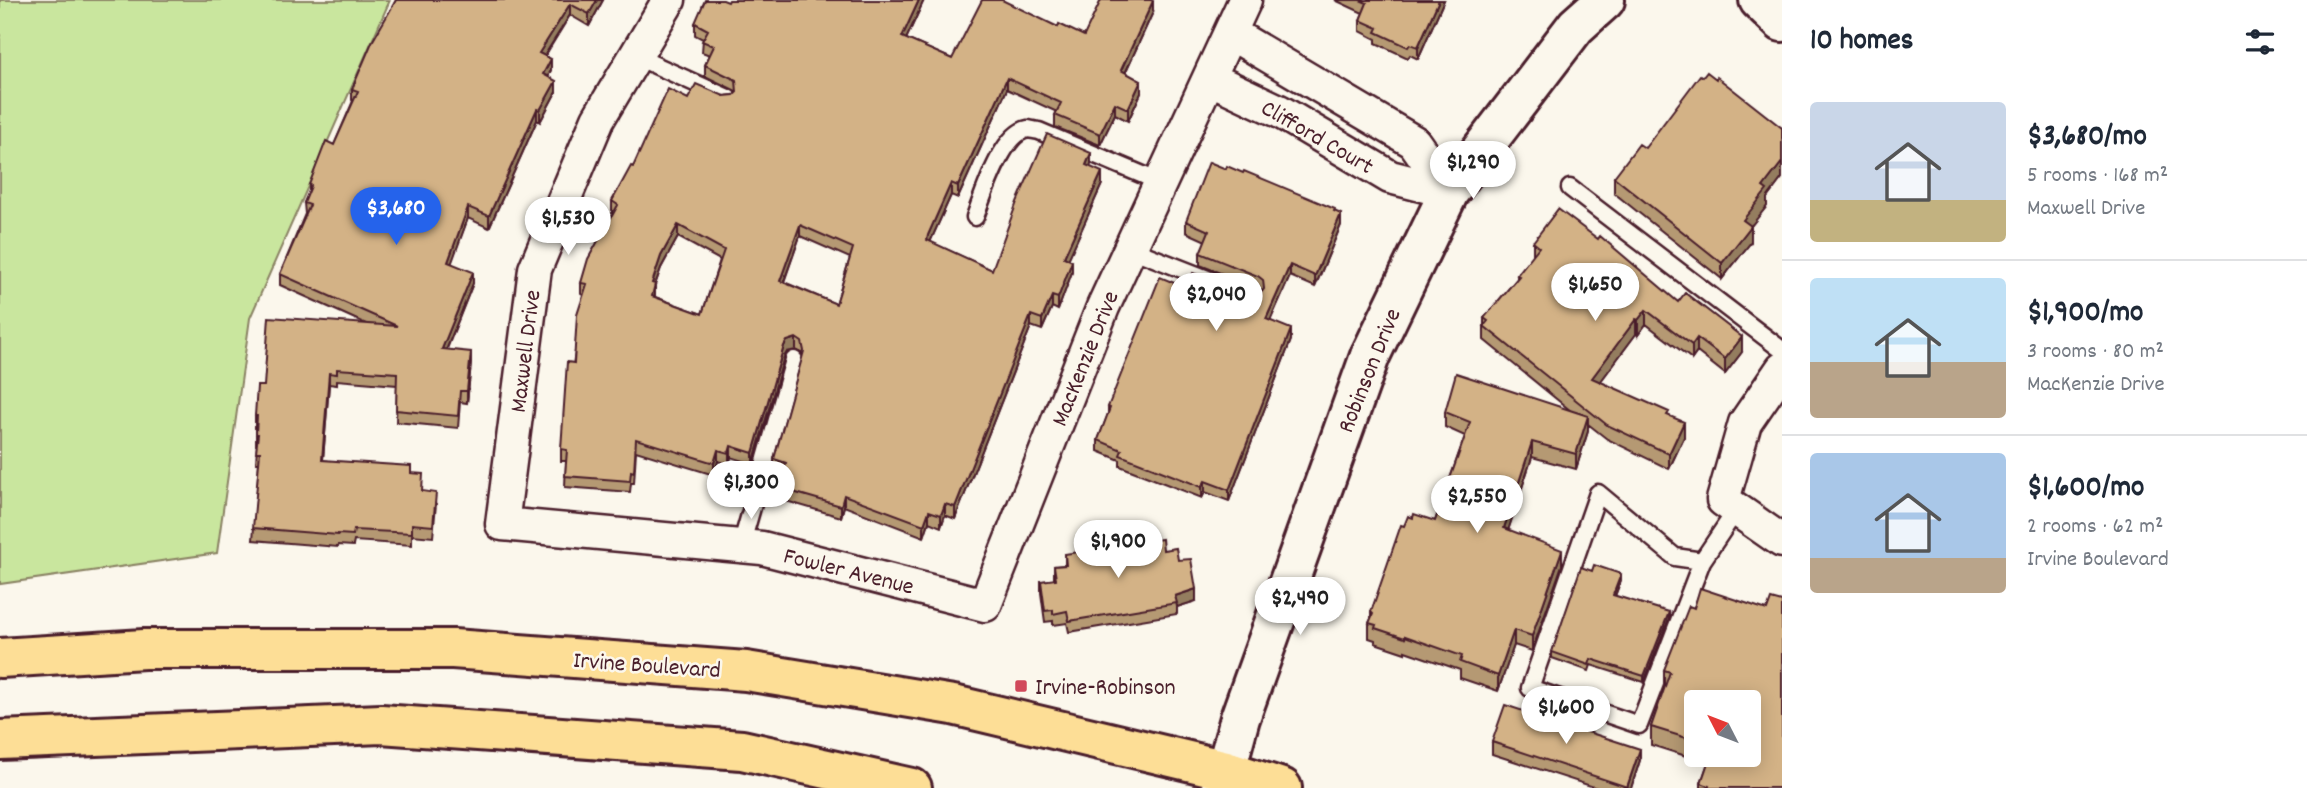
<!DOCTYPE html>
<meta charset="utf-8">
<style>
body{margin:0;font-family:Dekko,sans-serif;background:#f2f2f3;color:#1f2937;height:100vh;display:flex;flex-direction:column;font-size:26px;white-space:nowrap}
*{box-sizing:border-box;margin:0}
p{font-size:23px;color:#747a83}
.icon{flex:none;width:38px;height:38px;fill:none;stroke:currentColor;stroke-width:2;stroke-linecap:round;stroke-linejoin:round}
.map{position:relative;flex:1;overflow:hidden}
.drawer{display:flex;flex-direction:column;background:#fff;width:525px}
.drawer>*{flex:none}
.needle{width:46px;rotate:312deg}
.fabs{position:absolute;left:1684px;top:690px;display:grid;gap:14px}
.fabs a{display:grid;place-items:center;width:77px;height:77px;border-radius:7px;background:#fff;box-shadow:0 4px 18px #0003;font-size:35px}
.price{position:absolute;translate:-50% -60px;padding:0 16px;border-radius:24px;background:#fff;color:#222;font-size:23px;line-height:46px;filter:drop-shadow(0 2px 4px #0008)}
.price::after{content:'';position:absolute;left:50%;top:42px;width:21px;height:16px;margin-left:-10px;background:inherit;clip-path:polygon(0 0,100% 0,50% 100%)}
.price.active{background:#2563eb;color:#fff}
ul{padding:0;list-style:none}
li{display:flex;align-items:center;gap:21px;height:175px;padding:0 28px}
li+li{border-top:2px solid #e0e1e3}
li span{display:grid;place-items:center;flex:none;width:196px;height:140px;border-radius:7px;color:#555}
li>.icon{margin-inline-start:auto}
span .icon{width:84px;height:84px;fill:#fffc;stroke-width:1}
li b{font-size:30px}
h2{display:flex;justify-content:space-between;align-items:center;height:84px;padding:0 28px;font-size:30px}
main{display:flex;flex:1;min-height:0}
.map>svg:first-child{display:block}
</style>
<main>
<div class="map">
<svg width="1782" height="788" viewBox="0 0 1782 788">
<rect width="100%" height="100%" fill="#fbf7ec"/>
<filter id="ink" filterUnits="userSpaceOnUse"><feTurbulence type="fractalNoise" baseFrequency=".0143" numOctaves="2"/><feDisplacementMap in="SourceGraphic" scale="14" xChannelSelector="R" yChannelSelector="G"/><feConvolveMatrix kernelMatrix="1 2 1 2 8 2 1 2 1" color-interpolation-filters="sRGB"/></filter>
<g filter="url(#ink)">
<path fill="#c9e69e" stroke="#8a8264" stroke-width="2" d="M 0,0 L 390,0 L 250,318 L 217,553 L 0,584 Z"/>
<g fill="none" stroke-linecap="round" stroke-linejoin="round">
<defs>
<path id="lane" d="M 635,56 L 728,98
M 1570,188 L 1782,350
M 975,217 C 983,196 1002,133 1028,129 C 1029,129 1038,131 1039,131 L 1162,183
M 1131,249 L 1210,280
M 741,546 L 794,360
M 1702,561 L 1675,557 L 1598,493 L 1530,688 L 1639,725 L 1702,561 L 1737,509"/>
<path id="street" d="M 669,0 L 598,119 L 535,269 L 502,524 L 762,548 L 985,605 L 1103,307 L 1245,0
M 1209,78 L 1279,111 L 1390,177 L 1449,192 L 1414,142 L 1230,33
M 1782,369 L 1745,423 L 1723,500 L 1782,541"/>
<path id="secondary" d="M 1759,0 L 1782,22
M 1221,788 L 1240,718 L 1370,356 L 1449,192 L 1576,26 L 1605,0"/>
<path id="primary" d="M 0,658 L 144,649 L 453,649 L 746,671 L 953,705 L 1226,770 L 1282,788
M 0,740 L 381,724 L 742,750 L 912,788"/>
</defs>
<use href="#lane" stroke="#4a1f2b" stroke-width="21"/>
<use href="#street" stroke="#4a1f2b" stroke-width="37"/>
<use href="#secondary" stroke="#4a1f2b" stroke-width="44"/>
<use href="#primary" stroke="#4a1f2b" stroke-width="44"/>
<use href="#lane" stroke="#fbf7ec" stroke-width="16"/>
<use href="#street" stroke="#fbf7ec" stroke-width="32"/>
<use href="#secondary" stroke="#fbf7ec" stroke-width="38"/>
<use href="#primary" stroke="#fdde96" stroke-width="38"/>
</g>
<path fill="#b59973" stroke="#4a1f2b" stroke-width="2" fill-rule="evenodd" d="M 396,0 L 603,0 L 589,26 L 570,15 L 545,56 L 551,70 L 548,77 L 556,92 L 540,122 L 537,120 L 489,228 L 468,218 L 451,263 L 473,283 L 447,349 L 471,363 L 467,403 L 460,402 L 458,428 L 396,422 L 397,385 L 337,380 L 337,385 L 329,384 L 323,460 L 411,473 L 422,492 L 436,504 L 433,537 L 412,535 L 412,545 L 354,541 L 353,546 L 338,545 L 338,547 L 253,540 L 259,463 L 256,463 L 257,445 L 256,445 L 256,428 L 255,428 L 255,416 L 264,386 L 366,324 L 280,285 L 280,274 L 305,214 L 304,203 L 309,192 L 309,185 L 334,145 L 353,101 L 352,100 L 352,89 Z
M 924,0 L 906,39 L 952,59 L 1058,27 L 1084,36 L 1153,12 L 1125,73 L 1141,93 L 1128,121 L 1115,114 L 1100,145 L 1055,127 L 1055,115 L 1057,112 L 1007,89 L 958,198 L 951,195 L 930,242 L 992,270 L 1091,164 L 1090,167 L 1102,184 L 1068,259 L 1072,272 L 1058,310 L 1052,307 L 1042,330 L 1031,326 L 955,519 L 945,515 L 941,527 L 929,522 L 924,537 L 844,506 L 841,517 L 779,499 L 779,488 L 783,473 L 774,470 L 774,459 L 803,356 L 802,353 L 796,350 L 787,352 L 784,357 L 753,464 L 731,457 L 729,464 L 718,461 L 714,475 L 636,451 L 634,483 L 631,483 L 630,492 L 565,487 L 566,461 L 561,461 L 561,449 L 583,295 L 581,294 L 581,283 L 613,213 L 612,213 L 612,201 L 633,167 L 688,99 L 734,95 L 736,93 L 736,91 L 705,76 L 705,65 L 710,55 L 702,52 L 703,39 L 695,35 L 695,23 L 728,2 ZM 800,236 L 850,258 L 836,304 L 784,282 ZM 678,237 L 720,260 L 702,314 L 655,297 L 655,285 L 661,268 Z
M 1335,0 L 1444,0 L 1418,59 L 1410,55 L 1408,58 L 1376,43 L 1376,39 L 1360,31 L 1360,20 L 1363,13 Z
M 1782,128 L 1782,178 L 1767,198 L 1767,206 L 1751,226 L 1751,242 L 1722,279 L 1614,193 L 1614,177 L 1645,148 Z
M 1226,169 L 1335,212 L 1341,225 L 1315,287 L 1290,276 L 1270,321 L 1291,340 L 1229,501 L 1205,492 L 1202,498 L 1120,466 L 1120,460 L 1098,451 L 1098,440 L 1108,414 L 1108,407 L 1184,287 L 1251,296 L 1260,294 L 1262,291 L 1258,288 L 1200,265 L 1200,253 L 1206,241 L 1186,232 L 1186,221 Z
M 1533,242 L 1678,302 L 1742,352 L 1725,374 L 1697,352 L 1692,359 L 1646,324 L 1638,335 L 1636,334 L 1600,382 L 1669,416 L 1684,437 L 1669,469 L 1607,439 L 1588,424 L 1588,431 L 1576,469 L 1532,457 L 1508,530 L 1562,565 L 1532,651 L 1514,645 L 1498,691 L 1460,678 L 1460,670 L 1405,651 L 1405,653 L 1375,643 L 1375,640 L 1369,638 L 1369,623 L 1371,619 L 1371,612 L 1404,526 L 1413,518 L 1435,521 L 1465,436 L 1445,427 L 1445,412 L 1571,411 L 1484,340 L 1484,318 L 1517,279 L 1517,275 L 1533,256 Z
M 1163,550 L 1178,560 L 1196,601 L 1177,607 L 1177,614 L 1069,632 L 1067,623 L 1053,625 L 1053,621 L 1045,622 L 1041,593 L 1041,581 L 1054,580 L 1054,566 L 1065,565 L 1065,554 Z
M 1621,580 L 1615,596 L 1669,618 L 1644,682 L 1591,665 L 1589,671 L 1552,658 L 1552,652 Z
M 1694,608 L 1767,610 L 1782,788 L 1701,788 L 1701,783 L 1708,763 L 1651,745 L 1651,727 L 1664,688 L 1664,670 ZM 1696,702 L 1748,754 L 1696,754 Z
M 1492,742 L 1640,760 L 1631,788 L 1597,788 L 1492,754 Z"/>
<path fill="#947d5e" stroke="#4a1f2b" stroke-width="2" d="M 597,0 L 603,0 L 589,26 L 589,14 Z
M 919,0 L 924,0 L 902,48 L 902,37 Z
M 1439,0 L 1444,0 L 1418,59 L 1418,47 Z
M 1153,1 L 1153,12 L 1121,82 L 1121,70 Z
M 570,4 L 570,15 L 539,64 L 539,53 Z
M 551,59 L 551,70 L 543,86 L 543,74 Z
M 1007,78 L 1007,89 L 958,198 L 958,186 Z
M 556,81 L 556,92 L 540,122 L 540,110 Z
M 1141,81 L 1141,93 L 1128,121 L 1128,109 Z
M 1115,103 L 1115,114 L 1100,145 L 1100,134 Z
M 537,109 L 537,120 L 489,228 L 489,216 Z
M 1091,153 L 1091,164 L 1086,176 L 1086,165 Z
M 1782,162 L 1782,178 L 1767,198 L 1767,206 L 1743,236 L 1743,220 L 1763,187 Z
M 1102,172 L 1102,184 L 1064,269 L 1064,257 Z
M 951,183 L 951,195 L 928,247 L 927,240 L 928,235 Z
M 468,207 L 468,218 L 448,273 L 448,262 Z
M 1341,214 L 1341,225 L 1315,287 L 1315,276 Z
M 678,225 L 678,237 L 661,268 L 655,285 L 655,296 L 652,307 L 652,283 L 661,256 Z
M 800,225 L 800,236 L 780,292 L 780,281 Z
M 1751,226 L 1751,242 L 1722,279 L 1722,263 Z
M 1072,261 L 1072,272 L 1058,310 L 1058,298 Z
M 1290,265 L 1290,276 L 1266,330 L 1266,319 Z
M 473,272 L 473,283 L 442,360 L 442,349 Z
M 1052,296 L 1052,307 L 1042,330 L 1042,319 Z
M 1646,310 L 1646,324 L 1638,335 L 1638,320 Z
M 1031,315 L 1031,326 L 955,519 L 955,507 Z
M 1636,319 L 1636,334 L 1592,393 L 1592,378 Z
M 1291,329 L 1291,340 L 1229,501 L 1229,490 Z
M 1742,337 L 1742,352 L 1725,374 L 1725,359 Z
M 796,338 L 796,350 L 787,352 L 784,357 L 753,464 L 753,453 L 784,346 L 787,341 Z
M 1697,338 L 1697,352 L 1692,359 L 1692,345 Z
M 471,352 L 471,363 L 467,403 L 467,391 Z
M 329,373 L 329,384 L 322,471 L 322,460 Z
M 1588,416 L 1588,431 L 1576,469 L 1576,454 Z
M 1684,422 L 1684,437 L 1669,469 L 1669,454 Z
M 1532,442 L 1532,457 L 1504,543 L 1504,528 Z
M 731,446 L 731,457 L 729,464 L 729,453 Z
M 718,450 L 718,461 L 714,475 L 714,463 Z
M 1205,481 L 1205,492 L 1202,498 L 1202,487 Z
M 844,495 L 844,506 L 841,517 L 841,506 Z
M 945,504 L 945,515 L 941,527 L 941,515 Z
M 929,511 L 929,522 L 924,537 L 924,525 Z
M 1562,550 L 1562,565 L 1532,651 L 1532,636 Z
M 1621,574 L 1621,580 L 1613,601 L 1613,595 Z
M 1196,589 L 1196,601 L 1177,607 L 1175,596 Z
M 1669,612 L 1669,618 L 1644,682 L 1644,676 Z
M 1514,630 L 1514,645 L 1498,691 L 1498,676 Z
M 1640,749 L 1640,760 L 1631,788 L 1627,788 Z"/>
<path fill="#d3b286" stroke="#4a1f2b" stroke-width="2" fill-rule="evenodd" d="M 396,0 L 597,0 L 589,14 L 570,4 L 539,53 L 551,59 L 543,74 L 556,81 L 540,110 L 537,109 L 489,216 L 468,207 L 448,262 L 473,272 L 442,349 L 471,352 L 467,391 L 460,391 L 458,416 L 396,410 L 397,373 L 337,369 L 337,374 L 329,373 L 322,460 L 411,466 L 411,473 L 423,474 L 422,491 L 436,493 L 433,526 L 412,524 L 412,533 L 354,530 L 353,535 L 338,534 L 338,535 L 253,528 L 260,452 L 256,452 L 258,434 L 256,434 L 257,416 L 255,416 L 257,386 L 264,386 L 269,317 L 397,326 L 280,274 L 310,205 L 304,203 L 311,186 L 309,185 L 326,141 L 334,145 L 358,91 L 352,89 L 372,42 Z
M 705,0 L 723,0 L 728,2 L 729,0 L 919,0 L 902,37 L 952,59 L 982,0 L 1002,0 L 1058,27 L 1059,24 L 1084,36 L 1101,0 L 1151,0 L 1153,1 L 1121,70 L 1141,81 L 1128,109 L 1115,103 L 1100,134 L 1055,115 L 1061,103 L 1007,78 L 958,186 L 951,183 L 928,235 L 927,240 L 992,270 L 1017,202 L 1047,134 L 1091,153 L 1086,165 L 1102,172 L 1064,257 L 1072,261 L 1058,298 L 1052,296 L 1042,319 L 1031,315 L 955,507 L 945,504 L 941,515 L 929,511 L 924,525 L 844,495 L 841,506 L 779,488 L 786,463 L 774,459 L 804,351 L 802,342 L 796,338 L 787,341 L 784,346 L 753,453 L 731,446 L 729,453 L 718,450 L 714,463 L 636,439 L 634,472 L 631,471 L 630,481 L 565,476 L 567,450 L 561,449 L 567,362 L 574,363 L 577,315 L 587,284 L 581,283 L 588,259 L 618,205 L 612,201 L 631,166 L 633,167 L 668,89 L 688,99 L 696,84 L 724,96 L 734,95 L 737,92 L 736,80 L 705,65 L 714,46 L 702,41 L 708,30 L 695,23 ZM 678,225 L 724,250 L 702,314 L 652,296 L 655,284 L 652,283 L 661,256 ZM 800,225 L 853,248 L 836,304 L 780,281 Z
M 1360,0 L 1439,0 L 1418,47 L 1410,44 L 1408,47 L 1376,32 L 1378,28 L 1360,20 L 1367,3 Z
M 1707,72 L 1716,79 L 1717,77 L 1782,128 L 1782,162 L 1763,187 L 1767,190 L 1743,220 L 1751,226 L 1722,263 L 1614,177 L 1639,144 L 1645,148 L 1700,75 L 1703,77 Z
M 1209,162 L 1226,169 L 1227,166 L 1243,173 L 1244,171 L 1335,209 L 1334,211 L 1341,214 L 1315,276 L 1290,265 L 1266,319 L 1291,329 L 1229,490 L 1205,481 L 1202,487 L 1120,455 L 1122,450 L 1098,440 L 1110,408 L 1108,407 L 1160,277 L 1184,287 L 1186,281 L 1189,282 L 1193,273 L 1251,296 L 1260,294 L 1264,289 L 1263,280 L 1258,276 L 1200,253 L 1209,231 L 1186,221 Z
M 1558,209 L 1598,239 L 1600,236 L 1678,302 L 1685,293 L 1742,337 L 1725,359 L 1697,338 L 1692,345 L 1646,310 L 1638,320 L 1636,319 L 1592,378 L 1669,412 L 1667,415 L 1684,422 L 1669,454 L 1607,425 L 1484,326 L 1488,321 L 1484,318 L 1519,276 L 1517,275 L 1539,247 L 1533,242 Z
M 1456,373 L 1588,416 L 1576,454 L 1532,442 L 1504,528 L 1562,550 L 1532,636 L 1514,630 L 1498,676 L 1460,662 L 1462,656 L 1405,636 L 1405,638 L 1375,628 L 1376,625 L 1369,623 L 1373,614 L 1371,612 L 1401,525 L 1404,526 L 1408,516 L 1413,518 L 1414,514 L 1435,521 L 1470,422 L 1445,412 Z
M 1162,539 L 1163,550 L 1176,548 L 1178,560 L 1191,559 L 1196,589 L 1175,596 L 1177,603 L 1069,621 L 1067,611 L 1053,614 L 1053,610 L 1045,611 L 1041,581 L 1056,579 L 1054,566 L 1066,565 L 1065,554 Z
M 1594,565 L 1621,574 L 1613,595 L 1669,612 L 1644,676 L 1591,659 L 1589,665 L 1552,652 L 1581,567 L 1592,571 Z
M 1700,588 L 1767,610 L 1771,599 L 1782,602 L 1782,788 L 1708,788 L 1709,786 L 1701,783 L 1711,754 L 1748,754 L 1748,702 L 1696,702 L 1696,741 L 1651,727 L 1670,672 L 1664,670 L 1689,606 L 1694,608 Z
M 1505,705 L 1640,749 L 1627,787 L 1492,742 Z"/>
</g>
<rect fill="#d1495b" stroke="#fbf7ec" stroke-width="2.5" x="1014" y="679" width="14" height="14" rx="3.5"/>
<g text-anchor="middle" stroke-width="5" stroke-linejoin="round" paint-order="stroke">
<g font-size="24" fill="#4a1f2b" stroke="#fbf7ec">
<text transform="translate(1318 136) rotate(30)" y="8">Clifford Court</text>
<text transform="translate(524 351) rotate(-83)" y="8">Maxwell Drive</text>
<text transform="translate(1084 358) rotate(-68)" y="8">MacKenzie Drive</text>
<text transform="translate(1368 370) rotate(-68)" y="8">Robinson Drive</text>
<text transform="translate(849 570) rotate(14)" y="8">Fowler Avenue</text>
<text transform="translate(647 664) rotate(4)" y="8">Irvine Boulevard</text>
</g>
<g font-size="24" fill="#4a1f2b" stroke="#fbf7ec" text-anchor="start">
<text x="1035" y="694">Irvine-Robinson</text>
</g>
</g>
</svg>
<div class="fabs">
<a><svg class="needle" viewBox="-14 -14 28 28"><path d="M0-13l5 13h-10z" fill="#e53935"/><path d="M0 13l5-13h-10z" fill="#747a83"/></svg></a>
</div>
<b class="price" style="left:1473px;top:201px">$1,290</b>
<b class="price active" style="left:396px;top:247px">$3,680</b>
<b class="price" style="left:568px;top:257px">$1,530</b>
<b class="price" style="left:1595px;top:323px">$1,650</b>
<b class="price" style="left:1216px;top:333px">$2,040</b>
<b class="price" style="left:751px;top:521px">$1,300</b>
<b class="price" style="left:1477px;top:535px">$2,550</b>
<b class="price" style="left:1118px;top:580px">$1,900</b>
<b class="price" style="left:1300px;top:637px">$2,490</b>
<b class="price" style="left:1566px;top:746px">$1,600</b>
</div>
<section class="drawer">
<h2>10 homes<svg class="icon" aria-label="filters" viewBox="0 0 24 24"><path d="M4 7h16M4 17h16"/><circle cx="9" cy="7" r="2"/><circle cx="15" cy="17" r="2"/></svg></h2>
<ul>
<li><span style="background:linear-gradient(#c9d6e8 70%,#c2b280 0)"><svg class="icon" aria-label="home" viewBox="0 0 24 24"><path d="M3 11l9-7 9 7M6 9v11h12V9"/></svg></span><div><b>$3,680/mo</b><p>5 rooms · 168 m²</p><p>Maxwell Drive</p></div></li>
<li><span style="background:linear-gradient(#bfe0f5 60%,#b9a48a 0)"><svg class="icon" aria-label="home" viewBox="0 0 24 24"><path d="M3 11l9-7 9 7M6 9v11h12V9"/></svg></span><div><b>$1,900/mo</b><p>3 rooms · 80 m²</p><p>MacKenzie Drive</p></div></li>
<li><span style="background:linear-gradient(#a9c7e8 75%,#b9a48a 0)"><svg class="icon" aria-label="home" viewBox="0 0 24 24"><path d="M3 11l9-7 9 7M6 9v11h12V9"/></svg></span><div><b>$1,600/mo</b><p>2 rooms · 62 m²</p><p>Irvine Boulevard</p></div></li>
</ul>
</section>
</main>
